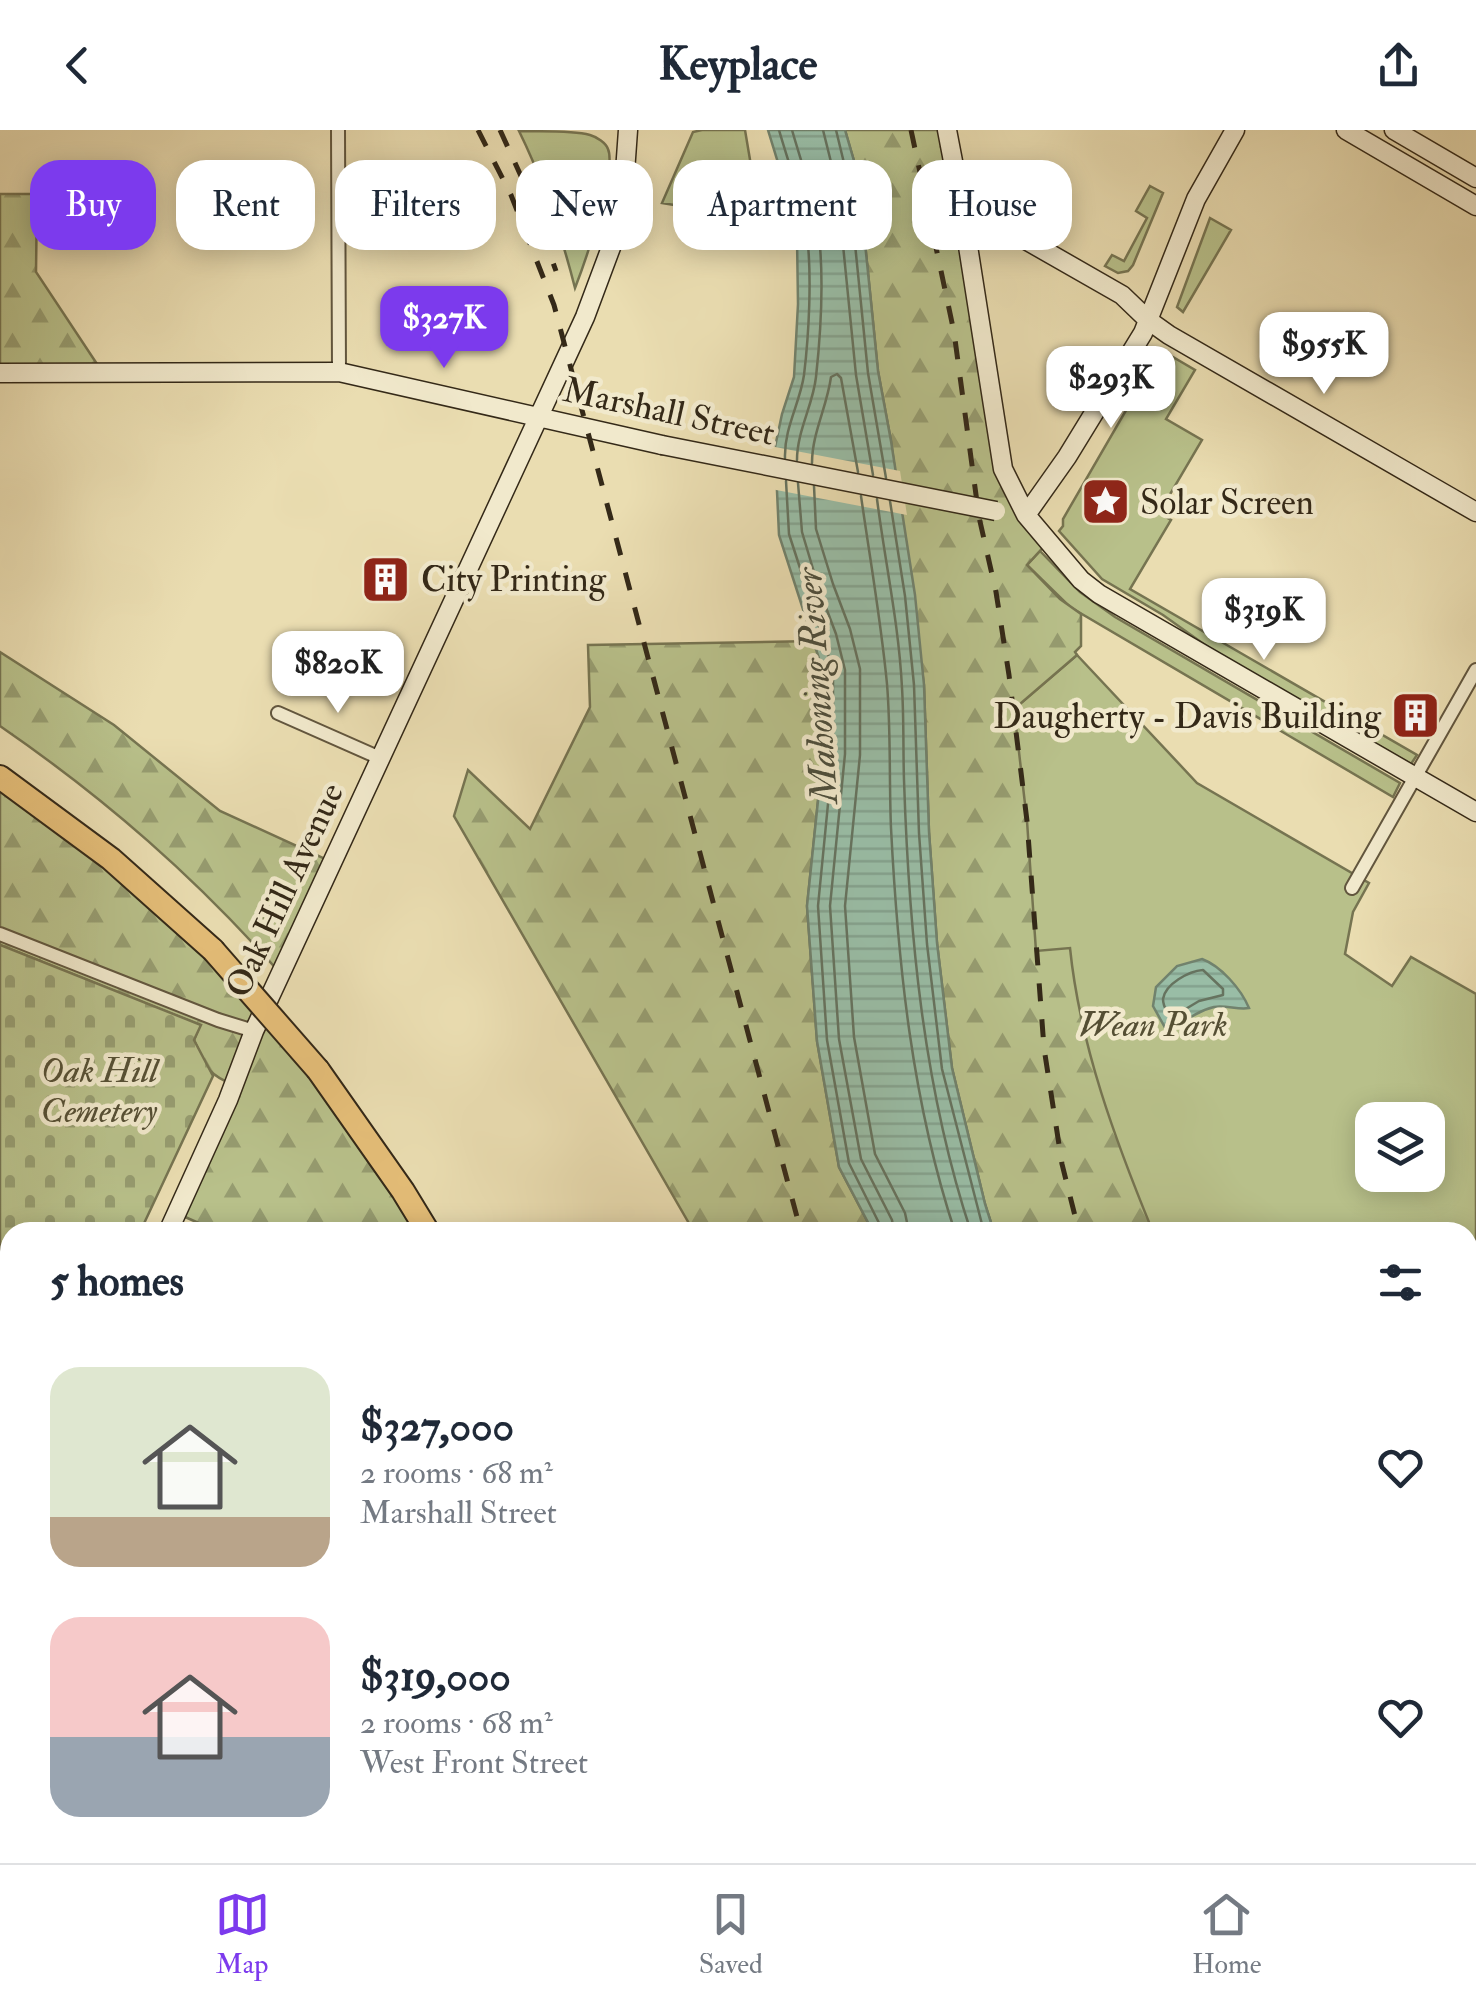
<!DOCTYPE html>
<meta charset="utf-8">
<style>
body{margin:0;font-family:"IM FELL Double Pica",serif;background:#f2f2f3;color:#1f2937;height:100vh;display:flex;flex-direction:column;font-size:38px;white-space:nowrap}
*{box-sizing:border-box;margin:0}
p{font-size:32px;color:#747a83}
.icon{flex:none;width:55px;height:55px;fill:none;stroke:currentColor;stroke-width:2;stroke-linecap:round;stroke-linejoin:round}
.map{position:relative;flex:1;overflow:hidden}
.drawer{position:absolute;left:0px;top:1092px;width:1478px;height:642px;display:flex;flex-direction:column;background:#fff;border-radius:30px 30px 0 0;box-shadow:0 5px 25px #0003}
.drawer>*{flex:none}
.guide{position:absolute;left:30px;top:30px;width:1418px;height:90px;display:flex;gap:20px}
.buttons{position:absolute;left:1355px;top:972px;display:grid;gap:20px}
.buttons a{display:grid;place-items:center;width:90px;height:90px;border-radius:20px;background:#fff;box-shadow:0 5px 25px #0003;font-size:50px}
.price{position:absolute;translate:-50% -85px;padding:0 22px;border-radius:20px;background:#fff;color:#222;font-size:32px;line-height:65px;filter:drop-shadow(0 2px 5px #0008)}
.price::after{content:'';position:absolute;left:50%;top:60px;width:30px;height:22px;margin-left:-15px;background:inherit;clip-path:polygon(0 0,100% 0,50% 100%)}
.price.active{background:#7c3aed;color:#fff}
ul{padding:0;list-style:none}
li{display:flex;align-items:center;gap:30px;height:250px;padding:0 50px}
li span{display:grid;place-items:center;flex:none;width:280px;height:200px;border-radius:30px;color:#555}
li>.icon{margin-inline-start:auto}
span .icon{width:120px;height:120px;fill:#fffc;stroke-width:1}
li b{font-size:42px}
h2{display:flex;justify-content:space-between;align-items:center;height:120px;padding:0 50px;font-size:42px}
.tag{padding:0 35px;border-radius:30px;background:#fff;box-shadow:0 5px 25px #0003;font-size:35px;line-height:90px}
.tag.active{background:#7c3aed;color:#fff}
header{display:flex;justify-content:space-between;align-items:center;height:130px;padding:0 50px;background:#fff;font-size:45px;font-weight:700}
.dock{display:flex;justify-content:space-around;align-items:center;height:140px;border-top:2px solid #e0e1e3;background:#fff;font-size:28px;color:#747a83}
.dock a{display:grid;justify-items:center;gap:5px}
.dock .active{color:#7c3aed}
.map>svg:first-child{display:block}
</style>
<header><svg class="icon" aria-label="back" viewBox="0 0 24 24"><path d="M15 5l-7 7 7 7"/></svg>Keyplace<svg class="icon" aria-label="share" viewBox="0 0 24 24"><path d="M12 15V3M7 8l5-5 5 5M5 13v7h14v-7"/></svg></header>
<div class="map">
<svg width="1476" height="1733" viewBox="0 0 1476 1733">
<defs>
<pattern id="forest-firs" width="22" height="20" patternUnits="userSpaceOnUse" patternTransform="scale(2.5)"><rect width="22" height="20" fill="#b8c08a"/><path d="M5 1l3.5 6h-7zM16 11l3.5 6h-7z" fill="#969c70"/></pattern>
<pattern id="cemetery-stones" width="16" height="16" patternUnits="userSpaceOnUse" patternTransform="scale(2.5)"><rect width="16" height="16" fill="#b8c08a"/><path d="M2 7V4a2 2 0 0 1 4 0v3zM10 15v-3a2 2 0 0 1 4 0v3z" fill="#969c70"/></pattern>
<pattern id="water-rules" width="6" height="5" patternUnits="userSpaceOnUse" patternTransform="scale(2.5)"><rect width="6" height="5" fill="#99bda6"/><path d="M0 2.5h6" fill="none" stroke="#84a28e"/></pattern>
</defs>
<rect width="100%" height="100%" fill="#eaddb1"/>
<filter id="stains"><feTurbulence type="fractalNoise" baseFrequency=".002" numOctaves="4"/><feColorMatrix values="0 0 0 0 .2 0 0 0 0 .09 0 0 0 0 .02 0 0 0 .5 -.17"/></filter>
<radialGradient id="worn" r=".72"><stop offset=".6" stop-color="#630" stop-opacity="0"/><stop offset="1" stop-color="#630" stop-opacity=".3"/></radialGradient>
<path fill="#b8c08a" stroke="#767451" stroke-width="2.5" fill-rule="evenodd" d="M 702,0 L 745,0 L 760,89 L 662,73 L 693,2 Z
M 519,1 C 541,2 570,0 590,5 C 597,7 606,13 608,19 C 617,40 584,135 575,158 C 561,103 544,52 519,1 Z
M 1150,56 L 1163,63 L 1133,135 L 1128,141 L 1118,143 L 1105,136 L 1112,125 L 1124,131 L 1147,88 L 1136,81 Z
M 1210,88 L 1231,100 L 1183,182 L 1177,177 Z
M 1161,220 L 1195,240 L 1166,289 L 1202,310 L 1159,383 L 1171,390 L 1130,459 L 1417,625 L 1411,634 L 1215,522 L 1163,485 L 1102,449 L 1059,401 L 1063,396 L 1063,389 Z
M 1040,421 L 1080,462 L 1115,487 L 1400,653 L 1393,667 L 1070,477 L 1027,435 Z
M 1077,525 L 1197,653 L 1369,753 L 1353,782 L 1345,824 L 1392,856 L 1411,827 L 1476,864 L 1476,1733 L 1330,1733 L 1324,1725 L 1468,1725 L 1468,1102 L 994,1102 L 1014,579 ZM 1372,990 L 1428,990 L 1428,1045 L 1372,1045 Z"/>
<path fill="url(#forest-firs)" stroke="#767451" stroke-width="2.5" d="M 845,0 L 947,0 L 1003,338 L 1048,412 L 1027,435 L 1060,469 L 1081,484 L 1081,516 L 1075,522 L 1077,525 L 1014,579 L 1027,691 L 1036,821 L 1070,818 C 1080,916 1116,1012 1153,1102 L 994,1102 L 985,1074 L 952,938 L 937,813 L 929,702 L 924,555 L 891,311 L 878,241 L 865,113 L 854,31 Z
M 0,64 L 37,64 L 36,142 L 103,243 L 0,243 Z
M 815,511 L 823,541 L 823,623 L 807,776 L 817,911 L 839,1037 L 873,1102 L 694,1102 L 454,686 L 468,640 L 530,699 L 590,577 L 588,515 Z
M 0,522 L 114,595 L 220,681 L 332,732 L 280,843 C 195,747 106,669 0,596 Z
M 0,647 L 213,820 L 428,1102 L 219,1102 L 176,1083 L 234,955 C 206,944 206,936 194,910 L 200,895 L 0,815 Z
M 1468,1699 L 1476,1708 L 1476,1733 L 1330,1733 L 1324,1725 L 1468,1725 Z
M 695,1725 L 1212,1725 L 1219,1733 L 697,1733 Z"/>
<path fill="url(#cemetery-stones)" stroke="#767451" stroke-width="2.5" d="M 0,815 L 201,895 L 194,910 L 213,946 L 140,1102 L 10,1102 L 10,1596 L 0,1596 Z"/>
<path fill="url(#water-rules)" stroke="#71826d" stroke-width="2.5" d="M 768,0 L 845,0 L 854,31 L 865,113 L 878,241 L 891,311 L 915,465 L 924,555 L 929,702 L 937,813 L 952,938 L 985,1074 L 994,1102 L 873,1102 L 839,1037 L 817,911 L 807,776 L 823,623 L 823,541 L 779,405 L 775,317 L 782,284 L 794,247 L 798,174 L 797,108 L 790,72 Z
M 1202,829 C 1221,836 1241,859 1249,878 C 1238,880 1226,875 1214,877 C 1196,881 1183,893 1168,903 L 1153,876 L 1156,857 L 1177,836 Z"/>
<path fill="#eaddb1" d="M 770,316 L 900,341 L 907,385 L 771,359 Z"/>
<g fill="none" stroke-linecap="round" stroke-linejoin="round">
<path stroke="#66735f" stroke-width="2.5" d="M 779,0 C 789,35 802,69 807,105 C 812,146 809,204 804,245 C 800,273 784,298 785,328
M 792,0 C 802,35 815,70 819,106 C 824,151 821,201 816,247 C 813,275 797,301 797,330
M 823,0 L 832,36 L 843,115 L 856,245 L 873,345
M 836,0 L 844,33 L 855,114 L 868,243 L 886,348
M 812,333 C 812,303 827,277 831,247 L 837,244 L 841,248 L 858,342
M 786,351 L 789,404 L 833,540 L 833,623 L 818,776 L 827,910 L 849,1033 L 880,1095 L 881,1102
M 798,353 L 802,402 L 819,459 L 836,504 L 845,540 L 845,624 L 830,776 L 839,909 L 861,1029 L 892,1090 L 894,1102
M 814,356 L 816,399 L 833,454 L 850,499 L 860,539 L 860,625 L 845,776 L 854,907 L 875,1024 L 905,1083 L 909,1102
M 861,366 C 870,429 881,491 887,554 C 891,602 889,650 891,698 C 898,834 912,972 955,1102
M 877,369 C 885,432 899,495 902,558 C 904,589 903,620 904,650 C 909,802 923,957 971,1102
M 890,371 L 905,466 L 914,555 L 919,703 L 927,814 L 942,939 L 984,1102
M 1203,840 L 1223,859 L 1223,865 L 1199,871 L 1174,886 L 1169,886 C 1166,880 1163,876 1163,869 C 1165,854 1189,841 1203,840 Z"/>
<defs>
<path id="street" d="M 338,0 L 339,242
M 278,583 L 380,628
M 1352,758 L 1476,540
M 0,804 L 218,890 L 254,901
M 0,1609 L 10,1609
M 435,1733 L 435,1725"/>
<path id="secondary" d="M 947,0 L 962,78 L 1003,339 L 1026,385 L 1081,450 L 1099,464 L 1476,682
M 1346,0 L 1476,76
M 1394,0 L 1476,48
M 961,73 L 1122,165 L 1148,190 L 1169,205 L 1476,382
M 0,243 L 339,242 L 662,315
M 1026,385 L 1067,327 L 1143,203 L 1196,69 L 1235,0
M 168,1102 L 228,970 L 254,901 L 585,187 L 613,112 L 625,42 L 628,0
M 108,1733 L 108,1725"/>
<path id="primary" d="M 1468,1695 L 1476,1681
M 1446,1733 L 1450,1725"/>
<path id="highway" d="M 0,647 L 111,729 L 213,820
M 318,940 L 403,1061 L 428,1102
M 656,1725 L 658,1733"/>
</defs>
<use href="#street" stroke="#62563e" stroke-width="16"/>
<use href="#secondary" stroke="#342918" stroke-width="21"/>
<use href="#primary" stroke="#342918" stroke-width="24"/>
<use href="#highway" stroke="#342918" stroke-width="26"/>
<use href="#street" stroke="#f1e9cc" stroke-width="12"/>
<use href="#secondary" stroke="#f1e9cc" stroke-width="18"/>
<use href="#primary" stroke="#e5be78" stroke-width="20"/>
<use href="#highway" stroke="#e5be78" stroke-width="22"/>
<path stroke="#342918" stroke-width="5" stroke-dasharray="18 18" stroke-linecap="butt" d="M 478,0 L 511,65 L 554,175 L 801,1102
M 500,0 L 526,57 L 556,141
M 911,0 L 954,202 L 979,387 L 996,462 L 1009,545 L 1027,691 L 1044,918 L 1062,1034 L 1079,1102
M 1110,1725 L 1116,1733
M 1398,1725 L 1406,1733"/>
<defs>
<path id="secondary-bridge" d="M 662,315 L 996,381"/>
<path id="highway-bridge" d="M 213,820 L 318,940"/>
</defs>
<use href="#secondary-bridge" stroke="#342918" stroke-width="21" stroke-linecap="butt"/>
<use href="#highway-bridge" stroke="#342918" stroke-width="26" stroke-linecap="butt"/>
<use href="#secondary-bridge" stroke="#f1e9cc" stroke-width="18"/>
<use href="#highway-bridge" stroke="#e5be78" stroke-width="22"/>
</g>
<defs>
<symbol id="sight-square" viewBox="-11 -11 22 22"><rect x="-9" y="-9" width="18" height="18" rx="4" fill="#8f2418" stroke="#f1e9cc"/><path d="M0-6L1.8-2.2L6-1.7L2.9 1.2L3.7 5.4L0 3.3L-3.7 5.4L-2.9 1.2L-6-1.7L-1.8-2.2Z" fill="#fff"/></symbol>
<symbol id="building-square" viewBox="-11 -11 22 22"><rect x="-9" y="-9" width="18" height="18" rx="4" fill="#8f2418" stroke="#f1e9cc"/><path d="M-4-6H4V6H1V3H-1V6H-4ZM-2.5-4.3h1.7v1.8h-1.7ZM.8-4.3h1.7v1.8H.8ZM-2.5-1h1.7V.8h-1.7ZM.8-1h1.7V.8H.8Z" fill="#fff"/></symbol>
</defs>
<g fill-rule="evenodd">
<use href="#sight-square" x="1078" y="344" width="55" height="55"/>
<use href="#building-square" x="358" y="422" width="55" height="55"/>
<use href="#building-square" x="1388" y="558" width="55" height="55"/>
</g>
<g text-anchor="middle" stroke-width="9" stroke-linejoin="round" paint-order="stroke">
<g font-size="35" fill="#342918" stroke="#f1e9cc">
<text transform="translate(669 281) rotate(12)" y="12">Marshall Street</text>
<text transform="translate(284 760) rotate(-65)" y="12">Oak Hill Avenue</text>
</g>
<g font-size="35" fill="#342918" stroke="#f1e9cc" text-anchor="start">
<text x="1140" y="384">Solar Screen</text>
<text x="421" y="461">City Printing</text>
<text x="1381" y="598" text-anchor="end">Daugherty - Davis Building</text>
</g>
<g font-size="35" font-style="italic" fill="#554f34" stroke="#f1e9cc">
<text x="1153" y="906">Wean Park</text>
<text x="99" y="952">Oak Hill<tspan x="99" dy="40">Cemetery</tspan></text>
</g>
<g font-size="38" font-style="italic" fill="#4d4e3c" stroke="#f1e9cc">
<text transform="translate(816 556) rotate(-94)" y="13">Mahoning River</text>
</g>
</g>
<rect width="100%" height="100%" filter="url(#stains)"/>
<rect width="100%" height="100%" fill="url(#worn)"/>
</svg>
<div class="buttons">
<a><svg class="icon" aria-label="layers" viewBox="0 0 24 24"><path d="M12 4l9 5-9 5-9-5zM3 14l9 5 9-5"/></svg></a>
</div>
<b class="price active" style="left:444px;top:241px">$327K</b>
<b class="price" style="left:1324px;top:267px">$955K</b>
<b class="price" style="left:1111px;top:301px">$293K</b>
<b class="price" style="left:1264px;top:533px">$319K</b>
<b class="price" style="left:338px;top:586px">$820K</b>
<div class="guide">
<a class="tag active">Buy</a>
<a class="tag">Rent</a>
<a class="tag">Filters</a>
<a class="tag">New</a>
<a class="tag">Apartment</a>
<a class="tag">House</a>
</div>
<section class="drawer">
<h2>5 homes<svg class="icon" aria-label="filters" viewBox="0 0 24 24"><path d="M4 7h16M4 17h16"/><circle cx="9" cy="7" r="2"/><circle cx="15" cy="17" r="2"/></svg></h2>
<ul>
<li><span style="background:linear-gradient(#dfe7d0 75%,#b9a48a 0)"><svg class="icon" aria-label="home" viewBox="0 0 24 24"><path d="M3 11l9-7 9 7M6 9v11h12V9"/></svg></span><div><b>$327,000</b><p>2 rooms · 68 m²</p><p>Marshall Street</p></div><svg class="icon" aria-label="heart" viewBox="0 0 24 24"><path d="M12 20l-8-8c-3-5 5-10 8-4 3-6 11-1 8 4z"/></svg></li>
<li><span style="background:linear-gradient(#f6c9c9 60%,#9aa5b1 0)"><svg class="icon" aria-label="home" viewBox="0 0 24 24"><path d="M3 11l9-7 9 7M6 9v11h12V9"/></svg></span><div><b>$319,000</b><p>2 rooms · 68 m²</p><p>West Front Street</p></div><svg class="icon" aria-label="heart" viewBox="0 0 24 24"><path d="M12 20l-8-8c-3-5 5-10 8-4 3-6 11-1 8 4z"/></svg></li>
</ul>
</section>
</div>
<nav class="dock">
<a class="active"><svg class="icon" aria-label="map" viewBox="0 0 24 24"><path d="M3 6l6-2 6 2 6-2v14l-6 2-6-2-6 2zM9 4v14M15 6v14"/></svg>Map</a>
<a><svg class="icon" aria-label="saved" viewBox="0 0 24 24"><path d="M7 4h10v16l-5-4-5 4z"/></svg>Saved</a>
<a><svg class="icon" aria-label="home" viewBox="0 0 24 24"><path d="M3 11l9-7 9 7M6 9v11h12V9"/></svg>Home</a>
</nav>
